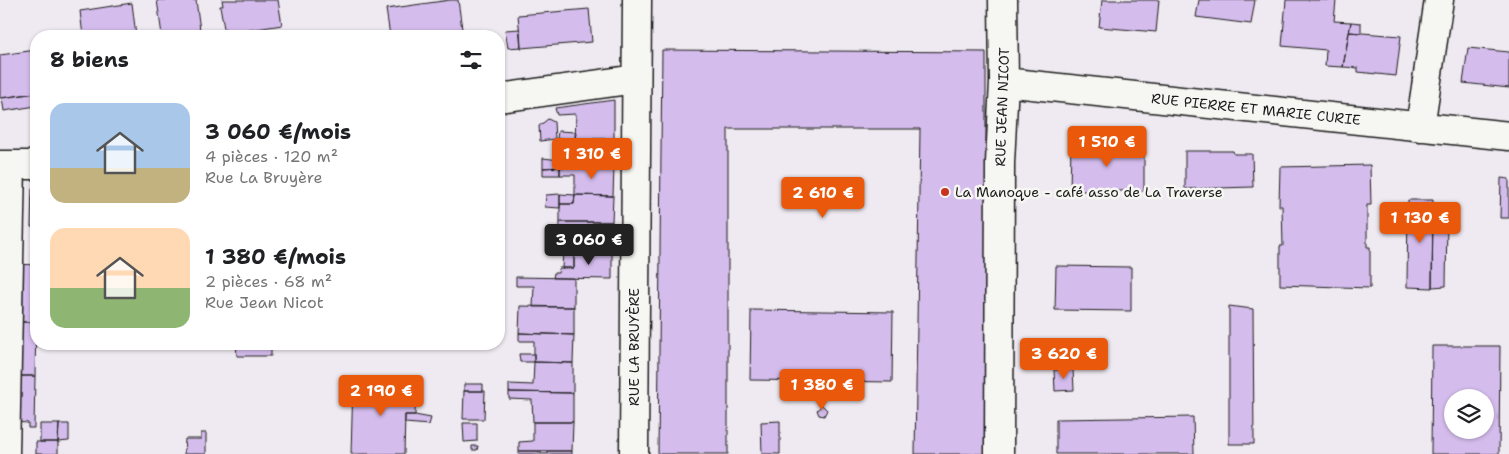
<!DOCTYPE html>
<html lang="fr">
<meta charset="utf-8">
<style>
body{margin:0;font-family:"Shantell Sans",sans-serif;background:#f6f6f6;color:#202124;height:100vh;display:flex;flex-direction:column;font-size:19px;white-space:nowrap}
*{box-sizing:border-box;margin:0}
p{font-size:16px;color:#757577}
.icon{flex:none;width:28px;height:28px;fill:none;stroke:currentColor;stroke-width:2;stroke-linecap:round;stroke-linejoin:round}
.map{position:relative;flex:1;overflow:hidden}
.details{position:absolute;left:30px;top:30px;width:475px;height:320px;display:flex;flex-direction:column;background:#fff;border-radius:20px;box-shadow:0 1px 4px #0004}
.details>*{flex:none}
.controls{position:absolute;left:1444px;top:389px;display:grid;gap:10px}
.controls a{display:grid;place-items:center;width:50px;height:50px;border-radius:50%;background:#fff;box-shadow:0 1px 4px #0004;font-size:25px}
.price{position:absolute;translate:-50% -42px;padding:0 11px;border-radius:5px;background:#ea580c;color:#fff;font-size:16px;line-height:32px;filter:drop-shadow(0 1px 2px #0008)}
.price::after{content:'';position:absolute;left:50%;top:30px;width:15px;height:11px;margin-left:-8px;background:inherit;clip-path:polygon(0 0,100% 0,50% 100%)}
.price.active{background:#222;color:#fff}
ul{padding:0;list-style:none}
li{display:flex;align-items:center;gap:15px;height:125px;padding:0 20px}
li span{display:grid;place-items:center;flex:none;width:140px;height:100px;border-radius:15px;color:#555}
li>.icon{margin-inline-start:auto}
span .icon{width:60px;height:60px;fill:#fffc;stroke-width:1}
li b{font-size:21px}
h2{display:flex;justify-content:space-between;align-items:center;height:60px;padding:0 20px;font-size:21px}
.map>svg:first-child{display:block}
</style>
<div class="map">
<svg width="1509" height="454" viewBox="0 0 1509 454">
<rect width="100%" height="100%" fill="#efeaf1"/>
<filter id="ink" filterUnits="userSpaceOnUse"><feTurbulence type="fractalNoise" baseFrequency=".02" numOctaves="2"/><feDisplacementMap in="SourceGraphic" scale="10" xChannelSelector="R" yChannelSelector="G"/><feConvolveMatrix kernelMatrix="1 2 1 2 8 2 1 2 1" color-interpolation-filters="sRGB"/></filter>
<g filter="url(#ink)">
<path fill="#d4bcec" stroke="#1c1c1c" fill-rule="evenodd" d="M 157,0 L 196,0 L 200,30 L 162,35 Z
M 222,0 L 278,0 L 282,25 L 225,34 L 220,6 L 223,6 Z
M 450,0 L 458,0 L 463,36 L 390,36 L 386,9 Z
M 1102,0 L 1159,0 L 1156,32 L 1099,27 Z
M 1199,0 L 1255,0 L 1251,24 L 1196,17 Z
M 1286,0 L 1336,0 L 1334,21 L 1351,22 L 1343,67 L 1325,66 L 1326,50 L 1282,46 Z
M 132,3 L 136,36 L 83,36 L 80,11 Z
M 589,9 L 592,42 L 521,48 L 518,15 Z
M 1351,22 L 1361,23 L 1361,33 L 1349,32 Z
M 520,29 L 521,47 L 508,48 L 505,30 Z
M 1349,32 L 1401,36 L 1396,76 L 1358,72 L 1358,68 L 1343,67 Z
M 1468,48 L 1509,52 L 1509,88 L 1463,83 Z
M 36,50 L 36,93 L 0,98 L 0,55 Z
M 662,50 L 986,52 L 986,454 L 915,454 L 920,129 L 728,129 L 728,454 L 658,454 Z
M 36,93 L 36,106 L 4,111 L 2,98 Z
M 614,100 L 614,139 L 575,139 L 576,114 L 557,115 L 555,108 Z
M 548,119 L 554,122 L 555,139 L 540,141 L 539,126 Z
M 558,131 L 576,132 L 575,139 L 557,139 Z
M 575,139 L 614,139 L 614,168 L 560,167 L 560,160 L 576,159 Z
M 1144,144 L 1144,191 L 1070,191 L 1071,145 Z
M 1185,151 L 1233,151 L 1234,154 L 1252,154 L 1253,187 L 1185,189 Z
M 543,158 L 560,160 L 560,167 L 543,168 Z
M 1370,165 L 1371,205 L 1367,205 L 1367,247 L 1370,247 L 1370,288 L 1280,285 L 1280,246 L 1283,246 L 1282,206 L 1279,206 L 1280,167 Z
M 560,167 L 560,175 L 543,175 L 543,168 Z
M 560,167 L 614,168 L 613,196 L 575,195 L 575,175 L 560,175 Z
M 1501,178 L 1509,179 L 1509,218 L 1500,218 Z
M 32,188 L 36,188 L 36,227 L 31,227 Z
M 560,194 L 575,195 L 574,204 L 560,204 Z
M 560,194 L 560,208 L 545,207 L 546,195 Z
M 575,195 L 613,196 L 612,222 L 560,222 L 560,204 L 574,204 Z
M 1408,200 L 1433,200 L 1432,288 L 1407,287 Z
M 1433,218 L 1447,219 L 1446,286 L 1432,287 Z
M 560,222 L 612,222 L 612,251 L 574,250 L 574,242 L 559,241 Z
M 559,241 L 574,242 L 574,250 L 559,250 Z
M 563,250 L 574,250 L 574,268 L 562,268 Z
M 574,250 L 612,251 L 612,279 L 553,278 L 554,273 L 558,273 L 559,268 L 574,268 Z
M 18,264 L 36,265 L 36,322 L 16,322 Z
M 1056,266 L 1131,267 L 1131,311 L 1055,310 Z
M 516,277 L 574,278 L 574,307 L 533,307 L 534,286 L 516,286 Z
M 520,306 L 574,307 L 574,335 L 519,333 Z
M 1229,306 L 1253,309 L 1254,444 L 1229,444 Z
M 751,310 L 893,312 L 892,382 L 750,380 Z
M 16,322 L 36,322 L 35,376 L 14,376 Z
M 519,333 L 574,335 L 573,363 L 534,362 L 534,341 L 519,341 Z
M 236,344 L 271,344 L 271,356 L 237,356 Z
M 1432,346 L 1500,346 L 1499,454 L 1431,454 ZM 1452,398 L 1485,398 L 1485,430 L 1452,430 Z
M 519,354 L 534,354 L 534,362 L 520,362 Z
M 534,362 L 573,363 L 573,393 L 509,392 L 509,384 L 533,385 Z
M 1054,370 L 1073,370 L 1074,390 L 1055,391 Z
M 14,376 L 35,376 L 34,428 L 28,428 L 28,423 L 13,422 Z
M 353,383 L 416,384 L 415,415 L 405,415 L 404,454 L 351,454 Z
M 464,384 L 483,384 L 483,391 L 464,391 Z
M 464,391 L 485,391 L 484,419 L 463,419 Z
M 509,392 L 573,393 L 573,422 L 533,422 L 532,400 L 509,399 Z
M 822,405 L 827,410 L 824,416 L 819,415 L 817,410 Z
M 405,415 L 415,415 L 431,418 L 429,425 L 405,423 Z
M 1193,417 L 1194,454 L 1056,454 L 1056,419 Z
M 780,421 L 780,454 L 762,454 L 761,422 Z
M 533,422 L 573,422 L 572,451 L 519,451 L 519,442 L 533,441 Z
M 463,423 L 477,423 L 477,441 L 464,442 Z
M 40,424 L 59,424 L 58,442 L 40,442 Z
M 59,424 L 69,424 L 69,441 L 58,442 Z
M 201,433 L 206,433 L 206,454 L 184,454 L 185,439 L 201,439 Z
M 36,442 L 58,442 L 58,454 L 36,454 Z
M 472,446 L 478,446 L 477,450 L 472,450 Z
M 519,451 L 572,451 L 572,454 L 519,454 Z"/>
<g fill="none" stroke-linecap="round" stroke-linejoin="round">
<defs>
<path id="minor" d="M 1004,82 L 1509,136
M 499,98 L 636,79
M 1420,127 L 1439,0
M 0,165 L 36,165
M 5,454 L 11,165
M 634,454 L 637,0
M 999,454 L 1000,163 L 1004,82 L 1003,0"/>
</defs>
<use href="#minor" stroke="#1c1c1c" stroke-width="31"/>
<use href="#minor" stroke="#f6f6f2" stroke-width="28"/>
</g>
</g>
<circle fill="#c8321e" stroke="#f6f6f2" stroke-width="2" cx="945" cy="192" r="5"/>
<g text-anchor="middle" stroke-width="5" stroke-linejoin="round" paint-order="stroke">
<g font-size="14" fill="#1c1c1c" stroke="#f6f6f2">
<text transform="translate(1002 107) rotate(-88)" y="5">RUE JEAN NICOT</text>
<text transform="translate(1256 109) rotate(6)" y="5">RUE PIERRE ET MARIE CURIE</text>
<text transform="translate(634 347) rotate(-90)" y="5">RUE LA BRUYÈRE</text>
</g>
<g font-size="14" fill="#1c1c1c" stroke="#f6f6f2" text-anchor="start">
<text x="955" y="197">La Manoque - café asso de La Traverse</text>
</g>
</g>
</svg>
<div class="controls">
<a><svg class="icon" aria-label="layers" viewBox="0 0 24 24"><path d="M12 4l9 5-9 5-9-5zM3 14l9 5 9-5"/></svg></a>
</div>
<b class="price" style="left:1107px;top:168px">1 510 €</b>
<b class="price" style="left:592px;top:180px">1 310 €</b>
<b class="price" style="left:823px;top:219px">2 610 €</b>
<b class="price" style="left:1420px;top:244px">1 130 €</b>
<b class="price active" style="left:589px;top:266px">3 060 €</b>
<b class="price" style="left:1064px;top:380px">3 620 €</b>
<b class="price" style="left:822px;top:411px">1 380 €</b>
<b class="price" style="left:381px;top:417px">2 190 €</b>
<section class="details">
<h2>8 biens<svg class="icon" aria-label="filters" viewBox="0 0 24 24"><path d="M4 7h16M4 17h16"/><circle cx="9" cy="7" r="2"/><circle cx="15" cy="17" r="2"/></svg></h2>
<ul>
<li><span style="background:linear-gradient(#a9c7e8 65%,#c2b280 0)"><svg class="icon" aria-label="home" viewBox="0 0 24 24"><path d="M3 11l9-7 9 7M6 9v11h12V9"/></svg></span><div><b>3 060 €/mois</b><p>4 pièces · 120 m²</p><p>Rue La Bruyère</p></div></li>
<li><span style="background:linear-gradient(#ffd9b3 60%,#8fb573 0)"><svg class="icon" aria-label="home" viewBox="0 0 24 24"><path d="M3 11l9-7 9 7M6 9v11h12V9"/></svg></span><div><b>1 380 €/mois</b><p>2 pièces · 68 m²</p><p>Rue Jean Nicot</p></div></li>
</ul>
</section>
</div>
